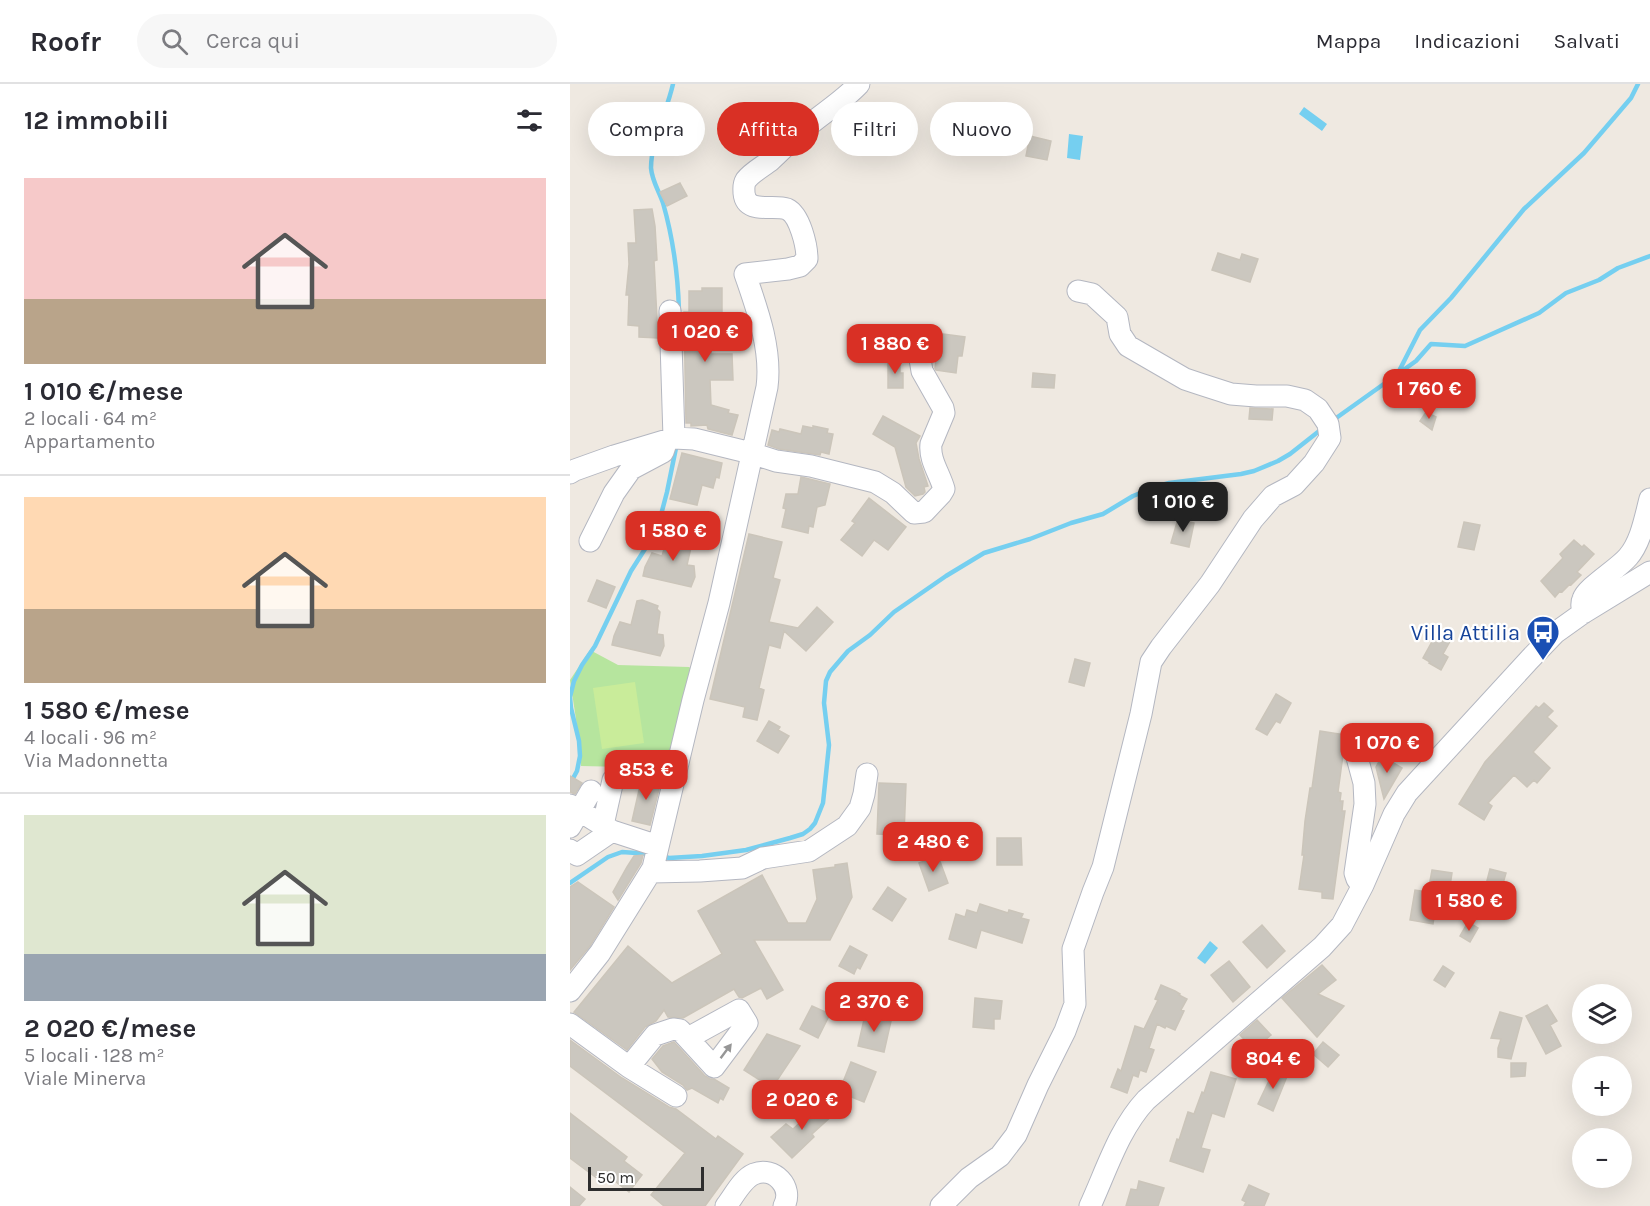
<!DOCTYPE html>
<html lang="it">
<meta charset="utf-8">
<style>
body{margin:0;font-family:Karla,sans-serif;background:#f7f7f7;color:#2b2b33;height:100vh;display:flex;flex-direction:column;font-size:22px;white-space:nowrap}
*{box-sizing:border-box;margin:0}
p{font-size:20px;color:#7c7c81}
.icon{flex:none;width:33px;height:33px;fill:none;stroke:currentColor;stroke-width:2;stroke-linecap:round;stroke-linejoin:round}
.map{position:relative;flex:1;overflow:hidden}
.details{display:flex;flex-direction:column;background:#fff;width:570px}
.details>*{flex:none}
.top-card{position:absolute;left:18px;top:18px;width:570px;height:54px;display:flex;gap:12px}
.buttons{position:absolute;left:1002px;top:900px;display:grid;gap:12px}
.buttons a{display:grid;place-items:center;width:60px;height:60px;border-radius:50%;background:#fff;box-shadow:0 6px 24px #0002;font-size:30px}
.scale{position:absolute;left:18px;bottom:15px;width:116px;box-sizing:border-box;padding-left:6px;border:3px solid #2e2e2e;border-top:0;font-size:16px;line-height:21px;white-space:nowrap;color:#2e2e2e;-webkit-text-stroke:4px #fff;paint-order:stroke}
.price{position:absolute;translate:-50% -51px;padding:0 14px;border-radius:12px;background:#d93025;color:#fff;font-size:20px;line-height:39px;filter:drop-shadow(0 2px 3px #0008)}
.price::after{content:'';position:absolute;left:50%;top:36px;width:18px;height:14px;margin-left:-9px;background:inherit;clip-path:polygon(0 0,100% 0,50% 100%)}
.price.selected{background:#222;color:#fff}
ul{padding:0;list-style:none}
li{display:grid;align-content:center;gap:12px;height:318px;padding:0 24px}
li+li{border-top:2px solid #e1e1e2}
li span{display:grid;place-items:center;height:186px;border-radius:0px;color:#555}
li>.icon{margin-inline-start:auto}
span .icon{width:108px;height:108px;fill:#fffc;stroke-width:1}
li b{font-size:26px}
h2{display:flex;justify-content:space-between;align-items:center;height:72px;padding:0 24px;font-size:26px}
.pill{padding:0 21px;border-radius:27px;background:#fff;box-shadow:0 6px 24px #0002;font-size:21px;line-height:54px}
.pill.selected{background:#d93025;color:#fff}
header{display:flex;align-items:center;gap:36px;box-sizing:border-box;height:84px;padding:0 30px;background:#fff;border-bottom:2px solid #e1e1e2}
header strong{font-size:28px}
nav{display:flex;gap:33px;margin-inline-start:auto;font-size:21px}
.search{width:420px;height:54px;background:#f7f7f7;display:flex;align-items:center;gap:15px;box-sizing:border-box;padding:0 21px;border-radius:33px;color:#7c7c81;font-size:22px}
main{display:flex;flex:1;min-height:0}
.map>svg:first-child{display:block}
</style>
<header>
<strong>Roofr</strong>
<div class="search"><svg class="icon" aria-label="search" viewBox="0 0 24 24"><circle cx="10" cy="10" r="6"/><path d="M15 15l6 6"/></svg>Cerca qui</div>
<nav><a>Mappa</a><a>Indicazioni</a><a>Salvati</a></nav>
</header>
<main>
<section class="details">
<h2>12 immobili<svg class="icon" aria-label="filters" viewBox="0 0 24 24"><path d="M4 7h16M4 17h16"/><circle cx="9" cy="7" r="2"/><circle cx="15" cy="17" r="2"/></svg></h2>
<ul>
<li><span style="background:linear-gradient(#f6c9c9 65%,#b9a48a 0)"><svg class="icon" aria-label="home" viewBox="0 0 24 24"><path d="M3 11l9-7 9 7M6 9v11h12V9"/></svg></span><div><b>1 010 €/mese</b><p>2 locali · 64 m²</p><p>Appartamento</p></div></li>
<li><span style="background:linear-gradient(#ffd9b3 60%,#b9a48a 0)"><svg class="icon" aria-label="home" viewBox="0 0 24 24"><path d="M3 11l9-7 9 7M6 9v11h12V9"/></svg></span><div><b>1 580 €/mese</b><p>4 locali · 96 m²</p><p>Via Madonnetta</p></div></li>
<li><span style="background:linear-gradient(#dfe7d0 75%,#9aa5b1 0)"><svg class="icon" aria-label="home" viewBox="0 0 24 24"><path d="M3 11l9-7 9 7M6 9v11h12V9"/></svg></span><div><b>2 020 €/mese</b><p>5 locali · 128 m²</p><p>Viale Minerva</p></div></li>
</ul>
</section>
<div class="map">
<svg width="1080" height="1122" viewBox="0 0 1080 1122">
<rect width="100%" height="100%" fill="#efe9e1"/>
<path fill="#b6e59e" d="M 20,566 L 48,581 L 119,583 L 123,586 L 100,684 L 11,682 L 6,635 L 0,596 Z"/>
<path fill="#c9ec9a" d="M 65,598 L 74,659 L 32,665 L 23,604 Z"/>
<path fill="#75cff0" d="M 734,23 L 757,40 L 752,47 L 729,30 Z
M 499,50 L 513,52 L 510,76 L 497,74 Z
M 640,857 L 648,864 L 635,880 L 627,874 Z"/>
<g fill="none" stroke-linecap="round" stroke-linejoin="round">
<path stroke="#75cff0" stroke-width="4.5" d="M 103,0 C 97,27 81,57 81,84 C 82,97 89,107 93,119 C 103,154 108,191 109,227
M 828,289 L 850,246 L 881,214 L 954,125 L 1014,69 L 1061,14 L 1068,0
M 762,337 L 846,277 L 861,260 L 895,262 L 969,229 L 996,209 L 1029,196 L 1048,184 L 1080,172
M 0,700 L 7,687 L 10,672 L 9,657 L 1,624 L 0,613 L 4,597 L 12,581 L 25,562 L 61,487 L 87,446 L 97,408 L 107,359
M 92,772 L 99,774 L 132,772 L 176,766 L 220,754 L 233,750 L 240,745 L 245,739 L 253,719 L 259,661 L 254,619 L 256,597 L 260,588 L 278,567 L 300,551 L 324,528 L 376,492 L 414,469 L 460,455 L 501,439 L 533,430 L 563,412 L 585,403 L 599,399 L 671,390 L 684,387 L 708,377 L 720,370 L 753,344
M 0,799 L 38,773 L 52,768 L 81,770"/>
</g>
<path fill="#cbc7bf" stroke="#cbc5ba" stroke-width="1.5" d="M 460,52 L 481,57 L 477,76 L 456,72 Z
M 110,99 L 117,112 L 97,122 L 90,108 Z
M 82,125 L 85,142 L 87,176 L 84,177 L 88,254 L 69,253 L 69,242 L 58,241 L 59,211 L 56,211 L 59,180 L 58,159 L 66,159 L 64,126 Z
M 648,169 L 670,176 L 672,170 L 688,175 L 680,198 L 642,186 Z
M 132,204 L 152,204 L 152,235 L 141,235 L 141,270 L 162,270 L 163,296 L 140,296 L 141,321 L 159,326 L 158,329 L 168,331 L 162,351 L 138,345 L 137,341 L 121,342 L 121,339 L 116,339 L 114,228 L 119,228 L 119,207 L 132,207 Z
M 373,250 L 395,253 L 392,272 L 388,272 L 386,289 L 366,286 L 365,284 L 367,268 L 371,265 Z
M 318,277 L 330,277 L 330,289 L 333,289 L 333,304 L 318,304 Z
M 463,289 L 485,291 L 484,304 L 462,303 Z
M 680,324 L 703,325 L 702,336 L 679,335 Z
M 856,328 L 866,333 L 862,346 L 850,337 Z
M 313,332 L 350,352 L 346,359 L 349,375 L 358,402 L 354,403 L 355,408 L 353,410 L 345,412 L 336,403 L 325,363 L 303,350 Z
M 233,342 L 243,344 L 243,342 L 258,345 L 257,349 L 263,350 L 259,370 L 251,368 L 250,371 L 209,365 L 198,361 L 202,346 L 209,348 L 210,345 L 231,350 Z
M 112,369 L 152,379 L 149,394 L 146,393 L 143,404 L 132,401 L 127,421 L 100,415 Z
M 231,393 L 260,400 L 255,421 L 247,423 L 243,443 L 239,442 L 238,449 L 212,443 L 216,425 L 213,424 L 216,410 L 228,410 Z
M 299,414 L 336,443 L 318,466 L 304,456 L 292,472 L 271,456 L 285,439 L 282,437 Z
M 608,435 L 624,439 L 619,463 L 601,459 Z
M 894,438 L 910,441 L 904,466 L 888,463 Z
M 103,447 L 119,453 L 118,456 L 122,459 L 117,481 L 124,482 L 125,493 L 121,503 L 73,492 L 75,483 L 82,469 L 92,472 L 99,448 Z
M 179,450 L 212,458 L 203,494 L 210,496 L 199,538 L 228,544 L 247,523 L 263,538 L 236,567 L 214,547 L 210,564 L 199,561 L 189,604 L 194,606 L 187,636 L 173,633 L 175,623 L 140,615 Z
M 1004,456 L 1012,463 L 1014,461 L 1024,470 L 1007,488 L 1011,491 L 1001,501 L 1000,500 L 992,508 L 990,507 L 985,513 L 971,497 L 993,474 L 990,470 Z
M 27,496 L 45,503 L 36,524 L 18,517 Z
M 72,516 L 88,522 L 87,525 L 90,528 L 87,550 L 93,551 L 94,562 L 90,572 L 42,561 L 44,552 L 50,538 L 61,541 L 67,517 Z
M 869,545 L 883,552 L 873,570 L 878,573 L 871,586 L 859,579 L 860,578 L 853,574 Z
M 505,575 L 520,579 L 514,602 L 499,598 Z
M 706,610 L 721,619 L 710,639 L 706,637 L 697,651 L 686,645 Z
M 974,619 L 983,627 L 977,633 L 987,642 L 963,668 L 980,684 L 967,699 L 964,696 L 957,703 L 944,691 L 918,719 L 922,722 L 914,736 L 889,720 L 915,678 L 966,622 L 969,624 Z
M 199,637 L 210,643 L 208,646 L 219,652 L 208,669 L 187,657 Z
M 750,647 L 776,651 L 772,659 L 773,671 L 768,708 L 771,709 L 770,717 L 773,717 L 772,727 L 775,727 L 763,815 L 752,814 L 752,808 L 729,805 L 734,771 L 732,771 L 735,737 L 740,704 L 742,704 Z
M 812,672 L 832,684 L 814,715 L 806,683 Z
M 0,692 L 12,699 L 5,710 L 0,708 Z
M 72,693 L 91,697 L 80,741 L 62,737 Z
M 309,699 L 336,700 L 334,751 L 307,750 Z
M 427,754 L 451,754 L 452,781 L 427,781 Z
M 73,771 L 71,779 L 48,816 L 43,808 L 57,783 L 64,772 Z
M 368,772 L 378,799 L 359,807 L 349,779 Z
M 277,779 L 282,813 L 260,856 L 184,856 L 213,906 L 197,915 L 191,904 L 172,914 L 169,913 L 164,905 L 113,934 L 98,933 L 94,926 L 86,937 L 75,943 L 57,966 L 4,928 L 58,862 L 102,899 L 152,870 L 128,827 L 192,791 L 218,839 L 236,839 L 247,815 L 243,786 L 265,783 L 265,781 Z
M 920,785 L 936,789 L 927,820 L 912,816 Z
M 862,786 L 882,789 L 878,815 L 867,813 L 863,840 L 840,836 L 845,806 L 858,808 Z
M 8,798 L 44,823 L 20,862 L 0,886 L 0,803 Z
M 318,803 L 336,815 L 322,837 L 303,825 Z
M 410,820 L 438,829 L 439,826 L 453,830 L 451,834 L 459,836 L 452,859 L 411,846 L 406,864 L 379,855 L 386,830 L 395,833 L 397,826 L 407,829 Z
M 898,838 L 908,844 L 900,858 L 890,852 Z
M 692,841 L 715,867 L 697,884 L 673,858 Z
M 280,862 L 297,871 L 290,885 L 287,883 L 284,890 L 269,882 Z
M 659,877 L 680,903 L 663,918 L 641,891 Z
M 752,881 L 766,896 L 748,910 L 774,922 L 747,953 L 712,914 Z
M 873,882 L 884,889 L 875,903 L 864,896 Z
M 591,901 L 605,907 L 610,910 L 609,911 L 617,915 L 611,926 L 614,927 L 605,946 L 596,942 L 595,944 L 587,940 L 579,964 L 584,966 L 576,988 L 570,986 L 568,993 L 563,991 L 557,1009 L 541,1003 L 548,985 L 551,987 L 565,942 L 574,945 L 588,916 L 585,915 Z
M 405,914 L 432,917 L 430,935 L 424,935 L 424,945 L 403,943 Z
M 977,921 L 987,937 L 980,941 L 991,962 L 976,970 L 956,932 Z
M 242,922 L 260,930 L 248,954 L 230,945 Z
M 930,928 L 952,934 L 941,975 L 928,973 L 928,964 L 931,955 L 921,954 Z
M 295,931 L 321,937 L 314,968 L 288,962 Z
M 687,936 L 701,951 L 684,966 L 670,951 Z
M 197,950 L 230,962 L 202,1004 L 174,986 Z
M 0,956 L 52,994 L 99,1023 L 106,1025 L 146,1055 L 148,1052 L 173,1070 L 135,1122 L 94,1122 L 81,1111 L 115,1069 L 0,982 Z
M 104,958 L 135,992 L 140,995 L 144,995 L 159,1004 L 153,1016 L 150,1014 L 148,1019 L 122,1004 L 117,1006 L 113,1001 L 92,988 L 82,975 L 93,962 Z
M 753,958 L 769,971 L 758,983 L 743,970 Z
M 281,978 L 306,988 L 294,1018 L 269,1008 Z
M 941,979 L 956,979 L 955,992 L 941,993 Z
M 705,984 L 718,990 L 703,1027 L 688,1020 Z
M 641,988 L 666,995 L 654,1033 L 642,1029 L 631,1064 L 640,1066 L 633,1088 L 600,1077 L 607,1055 L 609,1056 L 618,1028 L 624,1030 L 632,1008 L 634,1009 Z
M 252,1018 L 264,1030 L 242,1050 L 244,1053 L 222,1074 L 201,1053 L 216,1040 L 223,1045 Z
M 0,1029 L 57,1073 L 54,1077 L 72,1091 L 59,1108 L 33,1088 L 28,1095 L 0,1074 Z
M 569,1097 L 594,1104 L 588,1122 L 556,1122 L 561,1105 L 567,1106 Z
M 679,1101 L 699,1110 L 694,1122 L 674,1122 L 676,1118 L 672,1116 Z
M 0,1103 L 15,1115 L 9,1122 L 0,1122 Z"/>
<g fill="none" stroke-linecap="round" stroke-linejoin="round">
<defs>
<path id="minor" d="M 100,227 L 104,354
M 0,389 L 5,386 L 44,372 L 104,354 L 124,355 L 181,369 L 206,377 L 241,382 L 305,398 L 323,409 L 344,429 L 354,428 L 371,410 L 374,405 C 370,390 359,376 361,360 L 374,329 L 373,324 L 352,287 L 350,275 L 354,257
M 20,457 L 44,409 L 61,385 L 93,368 L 96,359
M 1013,529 C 1012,524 1011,519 1013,515 C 1016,504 1048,485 1058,473 C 1071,458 1075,434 1080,415
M 784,662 L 794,699 L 795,720 L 785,789 L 787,795 L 793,801
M 0,721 L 42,747 L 88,762
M 33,741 L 43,696
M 0,743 L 21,707
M 0,766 L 7,771 L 42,747
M 81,788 L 130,787 L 172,784 L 193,774 L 239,767 L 277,742 L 290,724 L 294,710 L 297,690
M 0,907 L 30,869 L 83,784 L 123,616 L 149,519 L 197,303 C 202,265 187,225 175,190 L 218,185 L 230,182 L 237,175 C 237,162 230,131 217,125 C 203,120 176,131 174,109 C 174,104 173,101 176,96 C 182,88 194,82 201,76 C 212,66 221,56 232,47 C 250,31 272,18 289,0
M 0,940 L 59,983 L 106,1012
M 59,983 L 85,951 L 103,945 L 110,946 L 144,983 L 177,939 L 169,926 L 118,954
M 156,1122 C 164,1112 172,1095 184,1090 C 204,1082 224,1103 214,1122
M 371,1122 L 399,1094 L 430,1072 L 446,1051 L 468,1001 L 495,947 L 505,920 L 503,865 L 523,808 L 533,783 L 571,630 L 581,578 L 591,563 L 640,500 L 683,435 L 703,412 L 724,401 L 744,379 L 760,354 L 758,340 L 748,325 L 735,316 L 717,312 L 686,312 L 661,310 L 630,300 L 615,295 L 558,262 L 550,250 L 547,233 L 522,210 L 508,207
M 520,1122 C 537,1085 549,1045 576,1016 L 752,863 L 772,841 L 793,801 L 824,730 L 837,709 L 960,575 L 985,549 L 1013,529 L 1080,488"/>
</defs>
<use href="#minor" stroke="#b4b7c1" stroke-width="23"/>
<use href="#minor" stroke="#fff" stroke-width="21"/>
</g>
<defs><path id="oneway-solid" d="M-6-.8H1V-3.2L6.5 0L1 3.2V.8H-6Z" transform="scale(1.5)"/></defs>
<use fill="#969696" href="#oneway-solid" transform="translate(156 967) rotate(-53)"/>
<defs>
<symbol id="bus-pin" viewBox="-11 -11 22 30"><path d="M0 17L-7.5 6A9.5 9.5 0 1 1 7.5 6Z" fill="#1a4fb4" stroke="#fff"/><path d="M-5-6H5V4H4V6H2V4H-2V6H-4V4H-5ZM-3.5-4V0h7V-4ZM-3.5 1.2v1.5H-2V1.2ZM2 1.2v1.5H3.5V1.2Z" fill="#fff"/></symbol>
</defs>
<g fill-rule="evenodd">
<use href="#bus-pin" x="954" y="529" width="38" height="52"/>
</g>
<g text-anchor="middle" stroke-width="4.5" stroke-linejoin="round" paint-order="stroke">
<g font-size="22" fill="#164399" stroke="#fff" text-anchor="end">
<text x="950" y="556">Villa Attilia</text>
</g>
</g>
</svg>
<div class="buttons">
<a><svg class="icon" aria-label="layers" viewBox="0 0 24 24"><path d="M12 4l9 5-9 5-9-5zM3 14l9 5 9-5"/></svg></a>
<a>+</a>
<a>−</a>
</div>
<div class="scale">50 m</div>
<b class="price" style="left:135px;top:279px">1 020 €</b>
<b class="price" style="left:325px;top:291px">1 880 €</b>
<b class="price" style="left:859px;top:336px">1 760 €</b>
<b class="price selected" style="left:613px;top:449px">1 010 €</b>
<b class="price" style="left:103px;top:478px">1 580 €</b>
<b class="price" style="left:817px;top:690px">1 070 €</b>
<b class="price" style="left:76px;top:717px">853 €</b>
<b class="price" style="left:363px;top:789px">2 480 €</b>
<b class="price" style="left:899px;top:848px">1 580 €</b>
<b class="price" style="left:304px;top:949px">2 370 €</b>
<b class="price" style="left:703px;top:1006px">804 €</b>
<b class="price" style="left:232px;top:1047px">2 020 €</b>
<div class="top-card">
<a class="pill">Compra</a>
<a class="pill selected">Affitta</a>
<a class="pill">Filtri</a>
<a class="pill">Nuovo</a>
</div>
</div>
</main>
